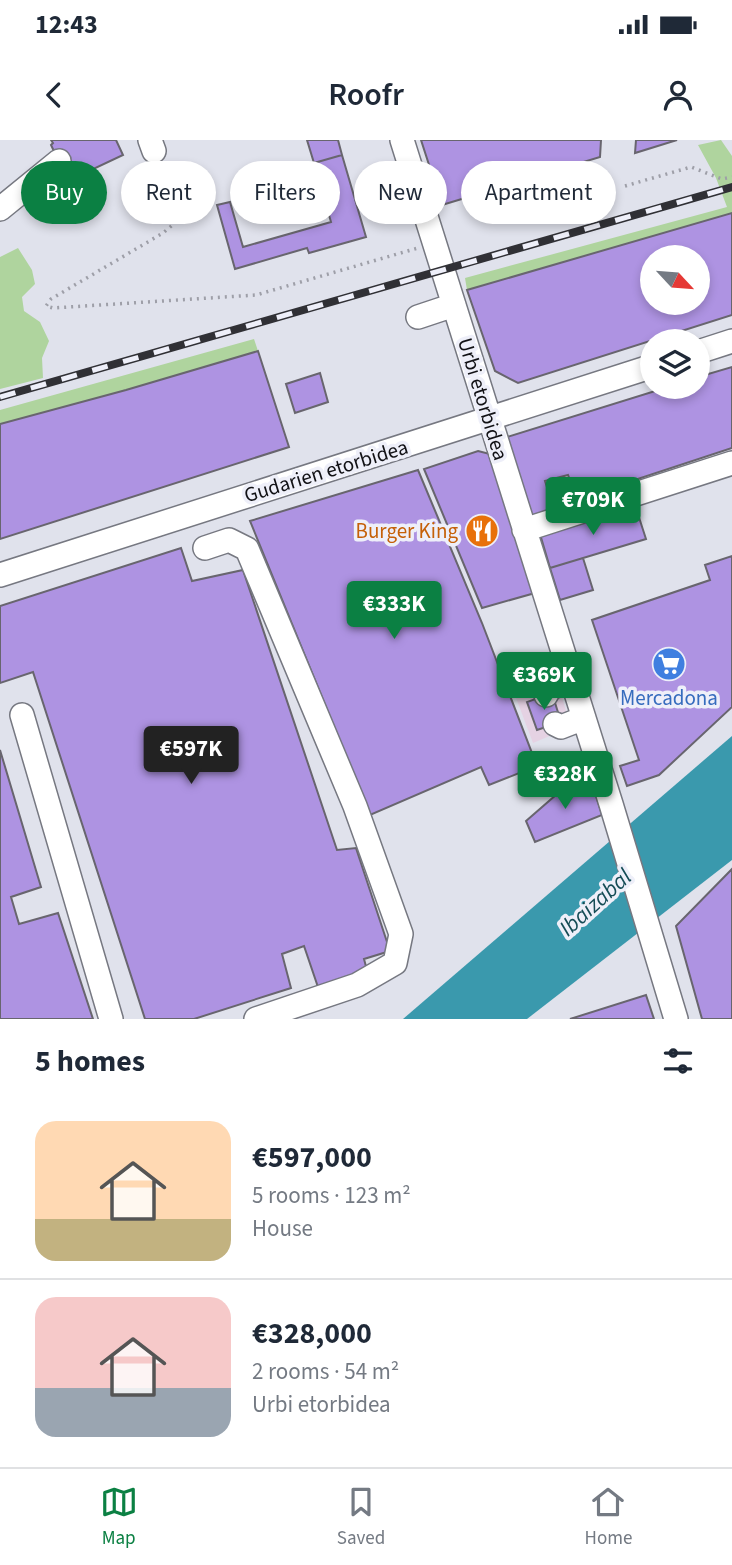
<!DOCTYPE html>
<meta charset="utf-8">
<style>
body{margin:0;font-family:"Source Sans 3",sans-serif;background:#f6f6f7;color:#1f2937;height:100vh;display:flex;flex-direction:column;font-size:26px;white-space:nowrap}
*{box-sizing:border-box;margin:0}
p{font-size:23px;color:#747a83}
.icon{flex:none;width:38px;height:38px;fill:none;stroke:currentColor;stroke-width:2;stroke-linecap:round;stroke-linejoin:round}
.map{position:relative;height:879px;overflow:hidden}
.panel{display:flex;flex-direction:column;background:#fff;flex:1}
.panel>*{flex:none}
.top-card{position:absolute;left:21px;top:21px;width:691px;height:63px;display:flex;gap:14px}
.needle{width:46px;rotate:116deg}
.fabs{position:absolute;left:640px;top:105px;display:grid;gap:14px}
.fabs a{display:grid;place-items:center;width:70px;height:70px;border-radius:50%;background:#fff;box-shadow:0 4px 10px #0003;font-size:35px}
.price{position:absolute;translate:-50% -60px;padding:0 16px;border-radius:7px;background:#0b8043;color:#fff;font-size:23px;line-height:46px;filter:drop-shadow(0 2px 4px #0008)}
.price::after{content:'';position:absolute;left:50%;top:42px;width:21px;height:16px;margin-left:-10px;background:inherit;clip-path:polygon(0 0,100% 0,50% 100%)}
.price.on{background:#222;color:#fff}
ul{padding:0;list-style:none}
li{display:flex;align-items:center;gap:21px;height:175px;padding:0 35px}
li+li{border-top:2px solid #e0e1e3}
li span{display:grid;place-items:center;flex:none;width:196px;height:140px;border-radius:21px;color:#555}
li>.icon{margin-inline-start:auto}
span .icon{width:84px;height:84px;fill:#fffc;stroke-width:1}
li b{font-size:30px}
h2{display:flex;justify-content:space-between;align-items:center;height:84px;padding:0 35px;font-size:30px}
.chip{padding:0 24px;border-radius:32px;background:#fff;box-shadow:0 4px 10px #0003;font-size:24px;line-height:63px}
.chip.on{background:#0b8043;color:#fff}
.status{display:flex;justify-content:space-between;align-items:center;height:49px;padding:0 35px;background:#fff;direction:ltr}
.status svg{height:19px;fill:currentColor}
header{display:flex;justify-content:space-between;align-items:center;height:91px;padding:0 35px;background:#fff;font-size:32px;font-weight:600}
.dock{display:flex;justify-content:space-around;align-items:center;height:98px;border-top:2px solid #e0e1e3;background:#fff;font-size:19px;color:#747a83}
.dock a{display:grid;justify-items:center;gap:4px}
.dock .on{color:#0b8043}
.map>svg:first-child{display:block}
</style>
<div class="status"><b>12:43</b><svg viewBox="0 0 49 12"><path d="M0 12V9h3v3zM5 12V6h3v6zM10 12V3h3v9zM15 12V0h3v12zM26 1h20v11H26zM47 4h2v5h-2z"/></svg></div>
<header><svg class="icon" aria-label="back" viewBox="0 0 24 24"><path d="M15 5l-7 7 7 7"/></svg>Roofr<svg class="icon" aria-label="person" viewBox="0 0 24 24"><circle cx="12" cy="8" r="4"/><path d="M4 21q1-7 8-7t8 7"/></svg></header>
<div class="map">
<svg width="732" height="879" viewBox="0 0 732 879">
<rect width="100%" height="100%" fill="#e0e2ec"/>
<path fill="#e5d2e3" d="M 555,535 L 571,587 L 533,603 L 513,550 Z"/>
<path fill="#afd49e" d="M 721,0 L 732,16 L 732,73 L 467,150 L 465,138 L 727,67 L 716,38 L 698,5 Z
M 18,108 L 32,130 L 35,144 L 22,157 L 24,171 L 40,182 L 49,201 L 42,218 L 43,238 L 0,249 L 0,117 Z
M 254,199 L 258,211 L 126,250 L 0,284 L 0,270 Z"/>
<path fill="#3a99ad" d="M 732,596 L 732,720 L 527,879 L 403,879 Z"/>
<path fill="#ae93e2" stroke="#68656e" stroke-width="2" fill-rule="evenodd" d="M 51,0 L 116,0 L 123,15 L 68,41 L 51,5 L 53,3 Z
M 307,0 L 338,0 L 342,15 L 314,23 Z
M 421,0 L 601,0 L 600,17 L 442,65 Z
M 636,0 L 677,0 L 635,13 Z
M 342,15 L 366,97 L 309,113 L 307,108 L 235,129 L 217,65 L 230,62 L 243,107 L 331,82 L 314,23 Z
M 732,73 L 732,175 L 518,243 L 495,231 L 467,150 ZM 653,117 L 698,117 L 698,163 L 653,163 Z
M 258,211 L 289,307 L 0,399 L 0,284 L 126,250 Z
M 732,227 L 732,308 L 577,359 L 568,335 L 545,341 L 554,369 L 530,376 L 504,298 L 668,247 L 698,247 L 698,237 Z
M 320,233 L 328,262 L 295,273 L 286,244 Z
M 478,311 L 490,314 L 535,453 L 482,468 L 424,329 Z
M 418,330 L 482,483 L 537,626 L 489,645 L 481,627 L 370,675 L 250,381 Z
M 635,365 L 646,399 L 550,428 L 540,394 Z
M 181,408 L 192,441 L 243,430 L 337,710 L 356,708 L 390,811 L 364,819 L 368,834 L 319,850 L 304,806 L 282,814 L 291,848 L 194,879 L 145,879 L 33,532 L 0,543 L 0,466 Z
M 732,416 L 732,567 L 659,635 L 627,646 L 620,626 L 639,620 L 592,480 L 710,440 L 705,425 Z
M 583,418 L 593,450 L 560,460 L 550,428 Z
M 552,553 L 561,582 L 537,590 L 527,562 Z
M 0,610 L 41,747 L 11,757 L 19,784 L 58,773 L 93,879 L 0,879 Z
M 591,639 L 602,675 L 535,702 L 526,681 L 564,648 Z
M 732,729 L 732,879 L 702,879 L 676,786 Z
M 646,855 L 654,879 L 570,879 Z"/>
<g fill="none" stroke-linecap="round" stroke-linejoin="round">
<defs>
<path id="minor" d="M 150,0 L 154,11
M 402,0 L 611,664 L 676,879
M 0,69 L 59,21
M 418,177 L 454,165
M 698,212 L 732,201
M 524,390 L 732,323
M 205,408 L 229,400 L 247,409 L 355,666 L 401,794 L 395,823 L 357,845 L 256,879
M 0,435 L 653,226
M 546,555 L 550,548 L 572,540
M 22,575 L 111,879
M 555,584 L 561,587 L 584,578"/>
</defs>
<use href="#minor" stroke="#767881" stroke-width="26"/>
<path stroke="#9e9fa8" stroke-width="3.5" stroke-dasharray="2 5" stroke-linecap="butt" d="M 161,29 L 179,74 L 175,83 L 163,93 L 51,159 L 46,166 L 53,168 L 256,155 L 418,108
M 625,46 L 691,27 L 722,39 L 732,37"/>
<use href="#minor" stroke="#fff" stroke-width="23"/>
<defs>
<path id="rail" d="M 0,257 L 732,47"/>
</defs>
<use href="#rail" stroke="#303035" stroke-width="8"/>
<use href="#rail" stroke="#eeeff9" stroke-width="5" stroke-dasharray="16" stroke-linecap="butt"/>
</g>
<defs>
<symbol id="restaurant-disc" viewBox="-11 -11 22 22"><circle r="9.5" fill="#e8710a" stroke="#eeeff9"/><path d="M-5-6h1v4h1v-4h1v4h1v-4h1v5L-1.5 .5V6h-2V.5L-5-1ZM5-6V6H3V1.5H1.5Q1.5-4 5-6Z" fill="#fff"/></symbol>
<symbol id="supermarket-disc" viewBox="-11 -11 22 22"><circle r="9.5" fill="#3f7fe0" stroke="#eeeff9"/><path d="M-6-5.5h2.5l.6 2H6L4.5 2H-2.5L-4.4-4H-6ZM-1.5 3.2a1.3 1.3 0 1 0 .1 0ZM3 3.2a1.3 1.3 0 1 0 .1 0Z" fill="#fff"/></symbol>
</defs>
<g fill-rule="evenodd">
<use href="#restaurant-disc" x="463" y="372" width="38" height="38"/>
<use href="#supermarket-disc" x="650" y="505" width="38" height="38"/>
</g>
<g text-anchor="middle" stroke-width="7" stroke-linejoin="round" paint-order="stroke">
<g font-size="21" fill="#111115" stroke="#eeeff9">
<text transform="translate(483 259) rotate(73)" y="7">Urbi etorbidea</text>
<text transform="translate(326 331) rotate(-17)" y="7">Gudarien etorbidea</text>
</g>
<g font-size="21" fill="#c56008" stroke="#eeeff9" text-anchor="end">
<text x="458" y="398">Burger King</text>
</g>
<g font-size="21" fill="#366cbe" stroke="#eeeff9">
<text x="669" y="565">Mercadona</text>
</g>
<g font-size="23" font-style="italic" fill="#154c56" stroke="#eeeff9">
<text transform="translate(595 762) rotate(-42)" y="8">Ibaizabal</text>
</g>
</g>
</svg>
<div class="fabs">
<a><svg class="needle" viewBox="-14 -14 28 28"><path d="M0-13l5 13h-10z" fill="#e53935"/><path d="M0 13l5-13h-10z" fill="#747a83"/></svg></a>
<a><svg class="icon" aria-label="layers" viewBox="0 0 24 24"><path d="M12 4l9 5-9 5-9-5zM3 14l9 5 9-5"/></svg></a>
</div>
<b class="price" style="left:593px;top:397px">€709K</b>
<b class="price" style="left:394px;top:501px">€333K</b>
<b class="price" style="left:544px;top:572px">€369K</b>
<b class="price on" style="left:191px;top:646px">€597K</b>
<b class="price" style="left:565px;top:671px">€328K</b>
<div class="top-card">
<a class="chip on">Buy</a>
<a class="chip">Rent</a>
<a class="chip">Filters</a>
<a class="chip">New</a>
<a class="chip">Apartment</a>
</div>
</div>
<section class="panel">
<h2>5 homes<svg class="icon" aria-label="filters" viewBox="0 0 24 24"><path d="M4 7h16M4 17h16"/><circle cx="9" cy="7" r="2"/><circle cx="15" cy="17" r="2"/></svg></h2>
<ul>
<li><span style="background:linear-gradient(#ffd9b3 70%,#c2b280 0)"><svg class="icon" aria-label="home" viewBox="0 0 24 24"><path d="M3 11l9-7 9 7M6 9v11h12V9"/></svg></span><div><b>€597,000</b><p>5 rooms · 123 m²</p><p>House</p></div></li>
<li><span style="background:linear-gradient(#f6c9c9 65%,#9aa5b1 0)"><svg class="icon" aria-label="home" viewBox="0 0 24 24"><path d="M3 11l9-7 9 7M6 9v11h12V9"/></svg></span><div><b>€328,000</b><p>2 rooms · 54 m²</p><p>Urbi etorbidea</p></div></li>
</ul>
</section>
<nav class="dock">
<a class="on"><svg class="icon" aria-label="map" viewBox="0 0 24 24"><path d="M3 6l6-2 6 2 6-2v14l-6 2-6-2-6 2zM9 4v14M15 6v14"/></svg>Map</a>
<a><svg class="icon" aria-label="saved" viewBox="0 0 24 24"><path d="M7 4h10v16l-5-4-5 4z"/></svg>Saved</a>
<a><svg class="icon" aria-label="home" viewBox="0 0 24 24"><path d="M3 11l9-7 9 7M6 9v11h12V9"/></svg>Home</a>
</nav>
